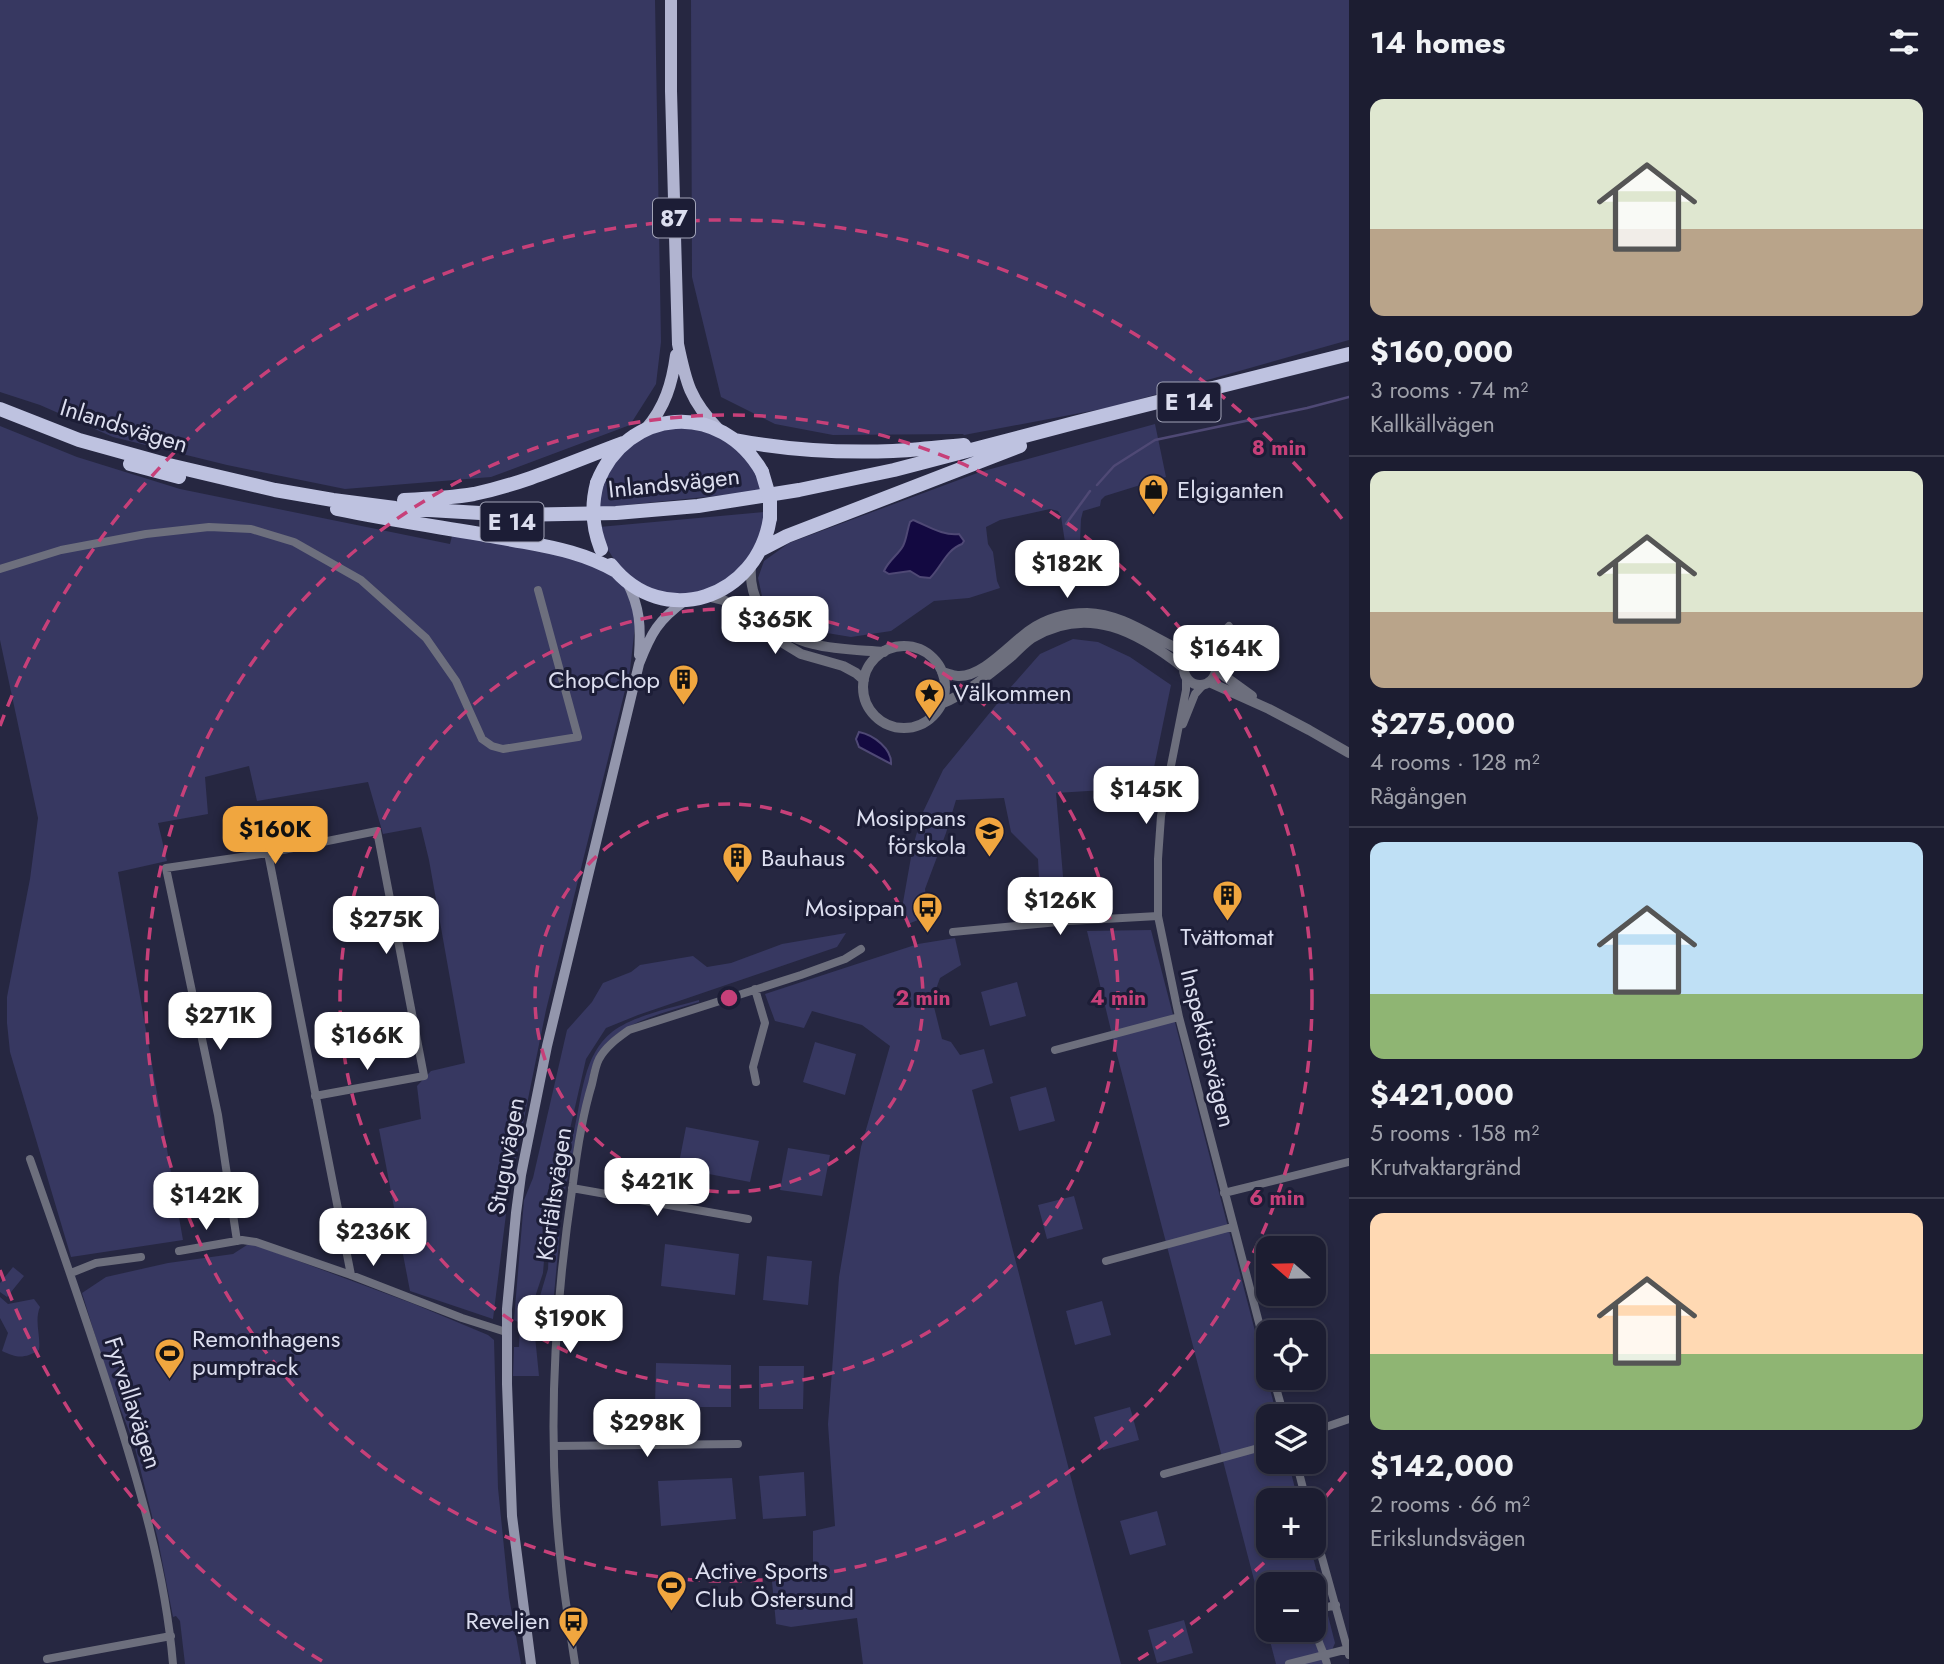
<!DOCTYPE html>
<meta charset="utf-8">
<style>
body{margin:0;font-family:Jost,sans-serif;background:#252639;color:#f1f3f6;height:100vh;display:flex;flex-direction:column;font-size:26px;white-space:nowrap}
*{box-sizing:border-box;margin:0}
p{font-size:23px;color:#a0a2ab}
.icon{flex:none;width:38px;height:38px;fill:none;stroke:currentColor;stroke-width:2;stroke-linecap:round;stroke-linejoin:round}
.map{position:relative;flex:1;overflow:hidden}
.panel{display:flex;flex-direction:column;background:#1c1d31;width:595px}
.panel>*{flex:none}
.needle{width:46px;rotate:290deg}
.tools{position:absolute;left:1256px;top:1236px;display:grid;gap:14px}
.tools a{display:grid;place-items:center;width:70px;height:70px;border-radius:14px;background:#1c1d31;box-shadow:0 4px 10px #0003,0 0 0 2px #3a3b4d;font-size:35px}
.price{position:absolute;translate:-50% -60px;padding:0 16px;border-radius:14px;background:#fff;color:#222;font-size:23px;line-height:46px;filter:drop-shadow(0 2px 4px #0008)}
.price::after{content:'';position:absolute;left:50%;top:42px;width:21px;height:16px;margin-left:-10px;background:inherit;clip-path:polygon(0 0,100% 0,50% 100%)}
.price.active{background:#f0a63f;color:#111}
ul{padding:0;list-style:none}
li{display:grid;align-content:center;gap:14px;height:371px;padding:0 21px}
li+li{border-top:2px solid #3a3b4d}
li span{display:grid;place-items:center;height:217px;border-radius:14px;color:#555}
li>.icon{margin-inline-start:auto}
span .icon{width:126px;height:126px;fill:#fffc;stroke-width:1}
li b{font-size:30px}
h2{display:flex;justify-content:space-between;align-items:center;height:84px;padding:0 21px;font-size:30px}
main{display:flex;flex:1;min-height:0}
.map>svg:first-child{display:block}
</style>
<main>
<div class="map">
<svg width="1349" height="1664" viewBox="0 0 1349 1664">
<rect width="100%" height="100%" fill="#262741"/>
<path fill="#373861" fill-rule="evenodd" d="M 0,0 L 655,0 L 661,342 L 656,384 L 630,425 L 491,477 L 345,489 L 227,465 L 113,437 L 40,405 L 0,392 Z
M 691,0 L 1349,0 L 1349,340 L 1133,401 L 1133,403 L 964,435 L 963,434 L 833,435 L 775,424 L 721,397 L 692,277 Z
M 1155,424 L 1166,477 L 1105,496 L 1101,500 L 1100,506 L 1083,511 L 1081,519 L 1079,564 L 1075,570 L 1069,569 L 1061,516 L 1058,511 L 1050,509 L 1000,520 L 986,527 L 988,544 L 993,552 L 997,581 L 1000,588 L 969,598 L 934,601 L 891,631 L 851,637 L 827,633 L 790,624 L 774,612 L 762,596 L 758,578 L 764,561 L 789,543 L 980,472 ZM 913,520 C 928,526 942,535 959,534 L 953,547 L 941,565 L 920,577 L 910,571 L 889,574 C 891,554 897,559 904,544 C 907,537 907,529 910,522 Z
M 0,426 L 77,457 L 180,489 L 450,544 L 452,536 L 493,540 L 591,562 L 619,580 L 627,589 L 636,617 L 630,670 L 546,1010 L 508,1198 L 493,1319 L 410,1291 L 379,1129 L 421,1119 L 417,1086 L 431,1071 L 465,1063 L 429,860 L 421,827 L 383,834 L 368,782 L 257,801 L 249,766 L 205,777 L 208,814 L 158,823 L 167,861 L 118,872 L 183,1240 L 71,1257 L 10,1052 L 7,1023 L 7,997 L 30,879 L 38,818 L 0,640 Z
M 666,428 C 704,427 728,436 752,466 C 757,473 760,483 763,491 L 597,508 L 607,472 L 632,443 Z
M 765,512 C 758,611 626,625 599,527 Z
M 1073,639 L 1098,642 L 1130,657 L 1171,685 L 1151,782 L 1145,780 L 1141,796 L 1104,790 L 1056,793 L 1065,900 L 1040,897 L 1038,859 L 1011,832 L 1004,798 L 956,800 L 946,833 L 925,889 L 928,916 L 908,924 L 904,918 L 902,908 L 913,846 L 923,812 L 943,770 L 1010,688 L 1040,654 Z
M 1151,930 L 1277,1416 L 1269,1416 L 1269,1461 L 1288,1461 L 1298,1500 L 1269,1500 L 1269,1545 L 1310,1545 L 1335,1643 L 1326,1664 L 1276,1664 L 1115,1047 L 1087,931 ZM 1269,1584 L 1314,1584 L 1314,1629 L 1269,1629 Z
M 846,933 L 837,947 L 638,1015 L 606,1028 L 586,1059 L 570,1129 L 547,1194 L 542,1225 L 545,1248 L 543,1273 L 536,1294 L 535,1308 L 535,1336 L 539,1376 L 513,1376 L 514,1347 L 519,1347 L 520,1323 L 514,1320 L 524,1200 L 533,1178 L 567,1030 L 592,1002 L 603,983 L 631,972 L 640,965 L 693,956 L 707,967 L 731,963 L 782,944 Z
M 955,938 L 961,965 L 940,978 L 935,992 L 931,995 L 942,1039 L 951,1042 L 960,1055 L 984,1049 L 993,1083 L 972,1090 L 1079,1509 L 1121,1664 L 863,1664 L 857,1618 L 791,1627 L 776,1624 L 771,1571 L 813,1567 L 813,1531 L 835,1526 L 828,1424 L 839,1277 L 861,1147 L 890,1046 L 862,1025 L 812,1011 L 804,1028 L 775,1021 L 765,994 L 918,944 Z
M 1017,982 L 1026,1016 L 990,1026 L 981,992 Z
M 699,1000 L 699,1002 C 659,1015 608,1023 592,1067 L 564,1195 L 554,1193 C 560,1172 568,1152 574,1131 C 582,1097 583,1055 612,1032 C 634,1015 672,1008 699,1000 Z
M 815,1042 L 856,1054 L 845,1095 L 803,1082 Z
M 1046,1087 L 1055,1121 L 1019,1131 L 1010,1097 Z
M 686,1127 L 759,1141 L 750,1182 L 678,1168 Z
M 788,1148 L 830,1155 L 822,1196 L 780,1190 Z
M 1074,1196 L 1083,1229 L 1047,1239 L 1038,1205 Z
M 552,1198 L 561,1199 L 555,1228 L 560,1230 L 550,1338 L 541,1341 L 539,1321 L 540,1296 L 548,1269 L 549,1248 L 546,1223 Z
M 250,1243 L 414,1304 L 488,1335 L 494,1340 L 498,1488 L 509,1597 L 521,1664 L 185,1664 L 180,1621 L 176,1616 L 173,1617 L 158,1540 L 134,1444 L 107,1374 L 82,1293 L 106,1277 L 168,1263 L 233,1254 Z
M 665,1244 L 739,1254 L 735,1295 L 661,1286 Z
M 767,1256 L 812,1261 L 808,1305 L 763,1300 Z
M 13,1267 L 24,1276 L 7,1297 L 0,1292 L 0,1283 Z
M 0,1297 L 8,1304 L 34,1299 L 40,1307 C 34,1321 41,1336 39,1350 C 24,1359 17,1358 2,1351 L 8,1333 L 0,1318 Z
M 1102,1301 L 1111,1335 L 1075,1345 L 1066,1311 Z
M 656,1363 L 731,1365 L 731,1407 L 655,1407 Z
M 759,1366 L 804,1366 L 803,1409 L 759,1409 Z
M 1130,1407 L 1139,1440 L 1103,1450 L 1094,1417 Z
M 804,1472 L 806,1516 L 763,1519 L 759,1476 Z
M 732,1478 L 736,1519 L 661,1526 L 658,1481 Z
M 1157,1511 L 1166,1545 L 1130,1555 L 1120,1521 Z
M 1184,1620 L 1193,1653 L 1157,1663 L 1148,1630 Z"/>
<path fill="#130941" stroke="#4f4975" stroke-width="2" d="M 913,520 C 928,526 943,536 959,534 L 964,541 L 962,544 C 946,550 942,566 930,578 L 920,577 L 910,571 L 889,574 L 884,571 C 889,560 898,555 903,546 C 907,538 907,530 910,522 Z
M 859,732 C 874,735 892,749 891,764 L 859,747 L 856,739 Z"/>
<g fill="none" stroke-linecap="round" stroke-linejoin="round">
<path stroke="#4f4975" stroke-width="2.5" d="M 1097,485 L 1114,466 L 1155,440 L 1307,408 L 1349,397
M 1066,524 L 1090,491"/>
<path stroke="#6d6f7d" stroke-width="8" d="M 0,569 L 61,550 L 146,534 L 209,527 L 251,529 L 294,542 L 361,580 L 426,638 L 456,681 L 482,739 L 492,746 L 503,749 L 578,737 L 538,590
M 1200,653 L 1209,646 L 1229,626
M 1214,661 L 1227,632
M 1186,678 L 1186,690 L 1161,816 L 1158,859 L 1158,916 L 1179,1017 L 1269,1361
M 1183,724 L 1195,694 L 1203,685
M 268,853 L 351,1275
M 953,932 L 1069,921 L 1158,916
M 755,989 L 765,1023 L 753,1067 L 756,1082
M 1055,1050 L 1179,1017
M 30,1159 C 58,1238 85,1316 111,1396 C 139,1484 165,1571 173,1664
M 572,1188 L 748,1219
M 1224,1193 L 1349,1162
M 237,1241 L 218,1115 L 166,868 L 268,853 L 377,831 L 424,1076 L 315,1096
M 179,1251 L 242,1240 L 256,1242 L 351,1275 L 462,1318 L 506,1332
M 1106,1261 L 1232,1227
M 71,1273 L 96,1263 L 141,1257
M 1273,1377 L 1284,1416
M 1314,1431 L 1349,1419
M 554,1446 L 738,1444
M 1296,1461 L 1306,1500
M 1164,1474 L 1269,1445
M 1314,1529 L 1349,1655
M 47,1659 L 171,1636
M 575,1664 C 567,1612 559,1559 556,1506 C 549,1399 557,1290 573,1183 C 577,1150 582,1117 592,1084 C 594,1076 595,1067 599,1059 C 606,1046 618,1038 629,1030 L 801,975 L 845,959 L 861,949
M 1289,1664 L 1348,1649
M 1327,1664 C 1321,1642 1307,1629 1323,1608 L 1336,1605"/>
<path stroke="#6d6f7d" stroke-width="10" d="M 751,566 C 748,606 775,635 813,644 C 836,650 861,650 884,652
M 706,596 L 723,600 L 748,612 L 778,640 L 801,654 L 843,666 L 856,673 L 864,680
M863 687a41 41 0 1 1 82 0a41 41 0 1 1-82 0Z
M1184 669a16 16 0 1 1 32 0a16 16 0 1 1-32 0Z
M 1216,670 L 1252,696
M 942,672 C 947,673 953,676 958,676 C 983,677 1010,644 1030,630 C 1046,619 1067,613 1087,613 C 1126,614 1157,642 1192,655
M 1209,682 L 1269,709 L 1309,730 L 1349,753
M 941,704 C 967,693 990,674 1012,656 C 1018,650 1025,643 1032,638 C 1088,604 1138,632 1184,668"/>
<path stroke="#9396ac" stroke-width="10" d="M 627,582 C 640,608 641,626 639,655
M 531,1664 L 512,1516 L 507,1384 L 507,1309 L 516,1213 L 521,1175 L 547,1046 L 639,664 C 651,633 658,620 686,600"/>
<path stroke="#b1b4d0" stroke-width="12" d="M 671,0 L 671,91 L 678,344 C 686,383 690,400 718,429
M 646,429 C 665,407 672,384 676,355"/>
<path stroke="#bec2e0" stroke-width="14" d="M 0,409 L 79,440 L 169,465 L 275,490 L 333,500 L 395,508 L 513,515 L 616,513 L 698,506 L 799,490 L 894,470 L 1074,423 L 1349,354
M 735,440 C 787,450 841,453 893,451 C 917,450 940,447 964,445
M 130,464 L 179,477
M 597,483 C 627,407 721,400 762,472
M 404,500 C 428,499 451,498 474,494 C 526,483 574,461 623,443
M 337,509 C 399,522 462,530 524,542 C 557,548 586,554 616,571
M 762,549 L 787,536 L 1020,446
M 611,565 C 663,631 758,598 770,518"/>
<path stroke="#bec2e0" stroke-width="14" d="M 762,472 L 770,499 L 770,518
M 597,483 C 591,506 592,526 601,549"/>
</g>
<g fill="none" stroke="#c74079" stroke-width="3.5" stroke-dasharray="12 9">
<circle cx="729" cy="998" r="194"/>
<circle cx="729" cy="998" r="389"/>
<circle cx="729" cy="998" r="583"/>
<path d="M1346 1472A778 778 0 0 1 1316 1508M1279 1548A778 778 0 0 1 1136 1661M322 1661A778 778 0 0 1 0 1270M0 726A778 778 0 0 1 1346 524"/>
</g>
<defs>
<symbol id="shop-pin" viewBox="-11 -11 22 30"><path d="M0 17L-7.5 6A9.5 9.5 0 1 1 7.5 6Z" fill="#f0a63f" stroke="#1c1d36"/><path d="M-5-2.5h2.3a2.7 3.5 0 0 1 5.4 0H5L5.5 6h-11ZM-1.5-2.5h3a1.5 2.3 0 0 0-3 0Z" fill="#111"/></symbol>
<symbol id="building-pin" viewBox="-11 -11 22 30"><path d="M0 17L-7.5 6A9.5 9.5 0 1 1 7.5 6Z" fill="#f0a63f" stroke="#1c1d36"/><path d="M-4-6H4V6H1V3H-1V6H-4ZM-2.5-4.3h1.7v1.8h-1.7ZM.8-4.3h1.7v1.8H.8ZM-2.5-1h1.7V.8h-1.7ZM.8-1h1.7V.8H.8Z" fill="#111"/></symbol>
<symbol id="sight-pin" viewBox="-11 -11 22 30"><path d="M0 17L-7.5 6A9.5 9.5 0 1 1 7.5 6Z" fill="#f0a63f" stroke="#1c1d36"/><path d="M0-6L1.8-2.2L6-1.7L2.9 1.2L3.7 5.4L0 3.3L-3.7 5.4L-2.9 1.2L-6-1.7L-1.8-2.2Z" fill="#111"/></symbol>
<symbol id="school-pin" viewBox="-11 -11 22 30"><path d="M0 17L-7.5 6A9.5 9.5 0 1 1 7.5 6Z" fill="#f0a63f" stroke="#1c1d36"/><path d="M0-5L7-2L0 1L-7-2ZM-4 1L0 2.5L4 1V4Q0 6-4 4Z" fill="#111"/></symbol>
<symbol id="bus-pin" viewBox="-11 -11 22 30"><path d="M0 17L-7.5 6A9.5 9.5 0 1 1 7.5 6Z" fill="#f0a63f" stroke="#1c1d36"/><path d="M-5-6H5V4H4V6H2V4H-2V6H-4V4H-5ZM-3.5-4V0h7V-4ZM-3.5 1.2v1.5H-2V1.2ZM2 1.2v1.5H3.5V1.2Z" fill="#111"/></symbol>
<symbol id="stadium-pin" viewBox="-11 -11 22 30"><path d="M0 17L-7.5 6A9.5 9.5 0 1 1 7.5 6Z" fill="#f0a63f" stroke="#1c1d36"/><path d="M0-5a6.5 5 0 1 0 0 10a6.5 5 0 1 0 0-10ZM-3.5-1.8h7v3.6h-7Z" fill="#111"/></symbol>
</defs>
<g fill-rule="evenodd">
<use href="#shop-pin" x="1136" y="472" width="35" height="47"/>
<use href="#building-pin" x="666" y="662" width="35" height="47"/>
<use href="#sight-pin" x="912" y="676" width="35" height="47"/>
<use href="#school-pin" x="972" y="814" width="35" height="47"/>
<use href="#building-pin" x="720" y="840" width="35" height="47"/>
<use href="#building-pin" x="1210" y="878" width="35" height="47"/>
<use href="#bus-pin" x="910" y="890" width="35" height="47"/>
<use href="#stadium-pin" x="152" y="1336" width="35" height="47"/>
<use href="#stadium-pin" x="654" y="1568" width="35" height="47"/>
<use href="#bus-pin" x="556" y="1604" width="35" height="47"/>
</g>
<g text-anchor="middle" stroke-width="6" stroke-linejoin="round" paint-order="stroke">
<g fill="#1c1d36" stroke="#a2a4b8" stroke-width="2">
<rect x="653" y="198.5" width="42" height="39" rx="5"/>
<rect x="1157.5" y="382.5" width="63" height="39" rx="5"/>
<rect x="480.5" y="502.5" width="63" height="39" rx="5"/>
</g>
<g font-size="23" font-weight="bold" fill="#dcdeef">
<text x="674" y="226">87</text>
<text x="1189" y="410">E 14</text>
<text x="512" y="530">E 14</text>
</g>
<g font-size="24" fill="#dcdeef" stroke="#1c1d36">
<text transform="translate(124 426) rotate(17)" y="8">Inlandsvägen</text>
<text transform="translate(674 483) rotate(-6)" y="8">Inlandsvägen</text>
<text transform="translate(1208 1048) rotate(76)" y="8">Inspektörsvägen</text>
<text transform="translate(506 1156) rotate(-80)" y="8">Stuguvägen</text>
<text transform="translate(554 1194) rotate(-82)" y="8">Körfältsvägen</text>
<text transform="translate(133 1403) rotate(72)" y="8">Fyrvallavägen</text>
</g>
<g font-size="24" fill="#dcdeef" stroke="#1c1d36" text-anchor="start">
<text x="1177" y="498">Elgiganten</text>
<text x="660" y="688" text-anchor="end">ChopChop</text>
<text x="953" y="701">Välkommen</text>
<text x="966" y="826" text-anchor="end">Mosippans<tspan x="966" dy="28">förskola</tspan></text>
<text x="761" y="866">Bauhaus</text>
<text x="905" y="916" text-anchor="end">Mosippan</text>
<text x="1227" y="945" text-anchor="middle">Tvättomat</text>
<text x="192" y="1347">Remonthagens<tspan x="192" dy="28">pumptrack</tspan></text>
<text x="695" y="1579">Active Sports<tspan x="695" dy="28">Club Östersund</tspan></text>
<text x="550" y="1629" text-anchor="end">Reveljen</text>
</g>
</g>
<circle cx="729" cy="998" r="10" fill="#c74079" stroke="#1c1d36" stroke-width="3.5"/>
<g font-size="21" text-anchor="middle" font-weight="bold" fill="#c74079" stroke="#1c1d36" stroke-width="6" stroke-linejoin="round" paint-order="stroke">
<text x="1279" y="455">8 min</text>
<text x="923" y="1005">2 min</text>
<text x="1118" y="1005">4 min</text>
<text x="1277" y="1205">6 min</text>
</g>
</svg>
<div class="tools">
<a><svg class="needle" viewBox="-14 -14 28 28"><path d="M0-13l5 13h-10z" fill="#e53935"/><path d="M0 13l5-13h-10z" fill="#a0a2ab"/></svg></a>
<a><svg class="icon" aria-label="locate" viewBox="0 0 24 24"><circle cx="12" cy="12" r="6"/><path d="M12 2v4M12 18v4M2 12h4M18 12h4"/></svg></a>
<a><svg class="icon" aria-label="layers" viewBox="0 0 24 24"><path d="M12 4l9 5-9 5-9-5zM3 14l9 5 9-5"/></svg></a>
<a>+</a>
<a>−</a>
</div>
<b class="price" style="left:1067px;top:600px">$182K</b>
<b class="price" style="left:775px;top:656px">$365K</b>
<b class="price" style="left:1226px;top:685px">$164K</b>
<b class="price" style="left:1146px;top:826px">$145K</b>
<b class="price active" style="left:275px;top:866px">$160K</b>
<b class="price" style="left:1060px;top:937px">$126K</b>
<b class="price" style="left:386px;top:956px">$275K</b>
<b class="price" style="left:220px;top:1052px">$271K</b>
<b class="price" style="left:367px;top:1072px">$166K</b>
<b class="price" style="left:657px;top:1218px">$421K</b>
<b class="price" style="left:206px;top:1232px">$142K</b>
<b class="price" style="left:373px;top:1268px">$236K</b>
<b class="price" style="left:570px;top:1355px">$190K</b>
<b class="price" style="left:647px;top:1459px">$298K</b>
</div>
<section class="panel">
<h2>14 homes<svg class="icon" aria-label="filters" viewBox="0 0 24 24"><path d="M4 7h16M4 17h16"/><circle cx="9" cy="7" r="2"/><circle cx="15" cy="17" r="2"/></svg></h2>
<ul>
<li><span style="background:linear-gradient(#dfe7d0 60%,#b9a48a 0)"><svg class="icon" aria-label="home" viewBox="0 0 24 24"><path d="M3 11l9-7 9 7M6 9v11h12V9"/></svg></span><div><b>$160,000</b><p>3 rooms · 74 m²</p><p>Kallkällvägen</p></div></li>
<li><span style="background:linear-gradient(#dfe7d0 65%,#b9a48a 0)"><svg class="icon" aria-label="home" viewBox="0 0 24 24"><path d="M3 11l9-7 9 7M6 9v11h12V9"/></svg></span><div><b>$275,000</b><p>4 rooms · 128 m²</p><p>Rågången</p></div></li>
<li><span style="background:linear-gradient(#bfe0f5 70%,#8fb573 0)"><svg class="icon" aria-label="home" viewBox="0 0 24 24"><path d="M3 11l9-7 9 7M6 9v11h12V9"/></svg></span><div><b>$421,000</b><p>5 rooms · 158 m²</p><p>Krutvaktargränd</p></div></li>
<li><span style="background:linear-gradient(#ffd9b3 65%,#8fb573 0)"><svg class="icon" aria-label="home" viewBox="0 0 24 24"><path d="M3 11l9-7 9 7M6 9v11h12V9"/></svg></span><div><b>$142,000</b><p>2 rooms · 66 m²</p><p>Erikslundsvägen</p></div></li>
</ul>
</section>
</main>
